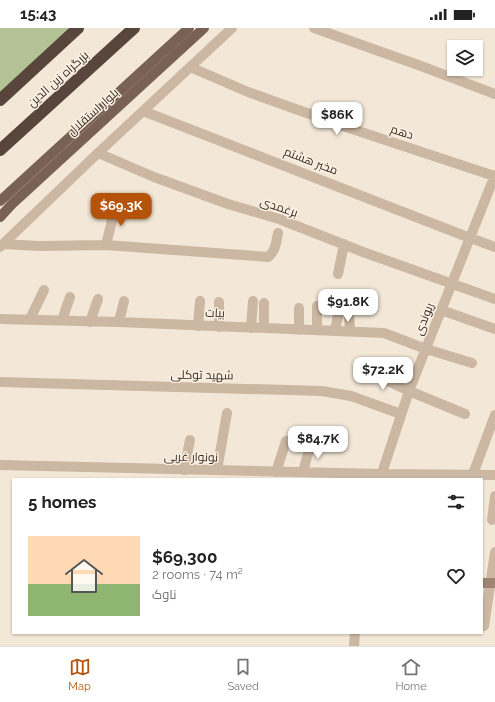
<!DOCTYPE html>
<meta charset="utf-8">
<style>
body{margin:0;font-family:Raleway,Cairo,sans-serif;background:#f2f2f2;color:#222;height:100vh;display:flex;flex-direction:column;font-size:15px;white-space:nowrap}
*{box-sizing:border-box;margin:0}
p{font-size:13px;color:#767676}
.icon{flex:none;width:22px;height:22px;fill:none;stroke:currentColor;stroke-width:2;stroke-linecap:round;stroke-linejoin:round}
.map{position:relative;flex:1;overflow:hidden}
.sheet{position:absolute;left:12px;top:450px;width:471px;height:156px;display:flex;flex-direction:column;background:#fff;border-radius:0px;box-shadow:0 1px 3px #0004}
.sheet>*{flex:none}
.tools{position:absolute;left:447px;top:12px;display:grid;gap:8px}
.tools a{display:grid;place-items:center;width:36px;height:36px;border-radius:0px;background:#fff;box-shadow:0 1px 3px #0004;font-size:20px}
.price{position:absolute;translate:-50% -34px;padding:0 9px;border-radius:8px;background:#fff;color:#222;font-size:13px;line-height:26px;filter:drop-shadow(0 1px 2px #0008)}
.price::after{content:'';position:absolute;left:50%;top:24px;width:12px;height:9px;margin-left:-6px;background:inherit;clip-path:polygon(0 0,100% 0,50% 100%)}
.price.active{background:#b45309;color:#fff}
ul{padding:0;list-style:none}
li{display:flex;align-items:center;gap:12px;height:100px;padding:0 16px}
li+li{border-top:1px solid #e0e0e0}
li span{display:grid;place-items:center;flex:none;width:112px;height:80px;border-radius:0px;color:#555}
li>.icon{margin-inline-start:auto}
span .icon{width:48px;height:48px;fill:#fffc;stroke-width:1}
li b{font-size:17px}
h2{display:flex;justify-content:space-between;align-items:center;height:48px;padding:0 16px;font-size:17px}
.status{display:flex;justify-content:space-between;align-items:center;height:28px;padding:0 20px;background:#fff;direction:ltr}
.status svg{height:11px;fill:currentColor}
.tabs{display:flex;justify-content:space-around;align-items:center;height:56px;border-top:1px solid #e0e0e0;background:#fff;font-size:11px;color:#767676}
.tabs a{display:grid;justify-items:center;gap:2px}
.tabs .active{color:#b45309}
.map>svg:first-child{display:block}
</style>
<div class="status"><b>15:43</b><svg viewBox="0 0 49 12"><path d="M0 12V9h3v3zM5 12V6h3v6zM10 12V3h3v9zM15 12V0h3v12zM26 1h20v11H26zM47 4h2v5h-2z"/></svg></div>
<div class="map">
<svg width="495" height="618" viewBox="0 0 495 618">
<rect width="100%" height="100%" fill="#f3e7d7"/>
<path fill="#b3c396" d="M 0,0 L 83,0 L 0,77 Z"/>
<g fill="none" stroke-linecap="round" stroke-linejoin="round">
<path stroke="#ccb7a2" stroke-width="10" d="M 314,0 L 421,38 L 495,66
M 190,39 L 248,64 L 343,98 L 494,148
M 143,83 L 470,210
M 98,125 L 154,149 L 228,176 L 279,191 L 363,224 L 495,271
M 476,212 L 495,219
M 3,216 L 39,218 L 106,217 L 268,229 C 276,223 276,214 278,205
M 106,217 L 116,176
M 0,219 L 98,125 L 232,0
M 338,246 L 344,216
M 441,282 L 495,301
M 349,284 L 350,303
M 0,291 L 119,294 L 384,305 L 426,321 L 472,335
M 30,291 L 44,262
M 62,292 L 70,269
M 90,294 L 98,271
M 119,294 L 124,273
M 198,298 L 200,273
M 219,299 L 219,274
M 251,300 L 253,273
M 264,300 L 264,275
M 299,302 L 299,280
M 317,302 L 317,278
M 335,303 L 339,282
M 367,343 L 409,363 L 465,386
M 0,354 L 322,363 L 351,368 L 401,386
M 0,437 L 381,446 L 495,447
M 184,442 L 190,412
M 217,442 L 227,385
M 276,444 L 286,413
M 303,444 L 311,414
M 380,451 L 409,363 L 495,147
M 473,451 L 473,446 L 495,387
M 492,492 L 495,468
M 484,598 L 495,524
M 354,618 L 355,605"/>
<path stroke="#a08573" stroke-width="10" d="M 482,555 L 495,555"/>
<path stroke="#796255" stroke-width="10" d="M 0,173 L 189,0
M 0,189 L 12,176 L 204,0"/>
<path stroke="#58453b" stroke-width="12" d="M 0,72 L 78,0
M 0,122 L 134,0"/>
</g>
<g text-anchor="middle" stroke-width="3" stroke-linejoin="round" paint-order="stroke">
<g font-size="12" fill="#362b25" stroke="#fbf1e3">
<text transform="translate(58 51) rotate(-42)" y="4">بزرگراه زین الدین</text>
<text transform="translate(93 84) rotate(-42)" y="4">بلوار استقلال</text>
<text transform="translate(402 104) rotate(18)" y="4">دهم</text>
<text transform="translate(311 133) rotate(21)" y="4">مخبر هشتم</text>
<text transform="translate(279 179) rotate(19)" y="4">برغمدی</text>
<text transform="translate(215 285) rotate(2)" y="4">بیات</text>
<text transform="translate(424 291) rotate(-69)" y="4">ریوندی</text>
<text transform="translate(202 347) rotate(1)" y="4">شهید توکلی</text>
<text transform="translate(191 429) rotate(1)" y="4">نونوار غربی</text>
</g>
</g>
</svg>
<div class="tools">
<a><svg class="icon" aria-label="layers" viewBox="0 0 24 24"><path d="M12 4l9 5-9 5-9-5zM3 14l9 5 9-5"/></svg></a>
</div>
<b class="price" style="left:337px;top:108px">$86K</b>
<b class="price active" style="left:121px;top:199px">$69.3K</b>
<b class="price" style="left:348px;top:295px">$91.8K</b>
<b class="price" style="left:383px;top:363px">$72.2K</b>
<b class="price" style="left:318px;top:432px">$84.7K</b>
<section class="sheet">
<h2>5 homes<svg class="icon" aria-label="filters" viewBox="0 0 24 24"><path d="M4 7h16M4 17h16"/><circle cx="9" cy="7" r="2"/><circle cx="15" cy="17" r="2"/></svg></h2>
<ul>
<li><span style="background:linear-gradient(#ffd9b3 60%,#8fb573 0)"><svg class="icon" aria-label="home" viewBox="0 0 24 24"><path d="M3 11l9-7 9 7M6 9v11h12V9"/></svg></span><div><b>$69,300</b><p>2 rooms · 74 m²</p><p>ناوک</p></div><svg class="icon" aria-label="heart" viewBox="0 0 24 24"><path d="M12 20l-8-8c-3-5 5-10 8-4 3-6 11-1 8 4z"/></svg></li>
</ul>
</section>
</div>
<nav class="tabs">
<a class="active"><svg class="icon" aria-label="map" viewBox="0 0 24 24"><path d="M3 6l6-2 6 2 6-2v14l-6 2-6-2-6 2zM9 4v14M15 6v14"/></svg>Map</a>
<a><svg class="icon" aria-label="saved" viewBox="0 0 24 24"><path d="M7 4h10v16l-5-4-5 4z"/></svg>Saved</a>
<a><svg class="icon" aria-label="home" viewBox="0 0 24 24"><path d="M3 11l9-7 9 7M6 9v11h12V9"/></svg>Home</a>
</nav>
